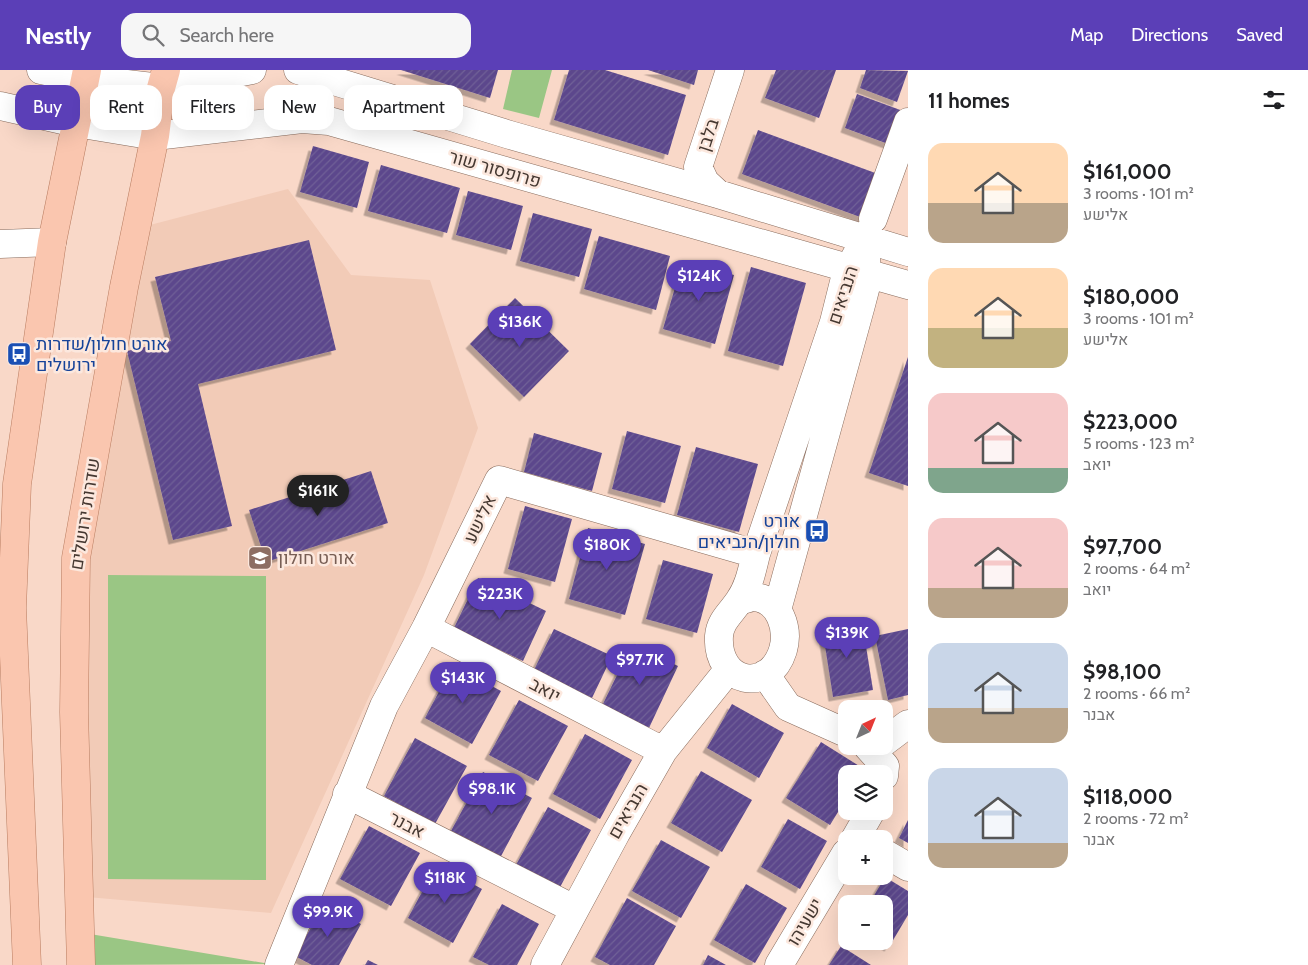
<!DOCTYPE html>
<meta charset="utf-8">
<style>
body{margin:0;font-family:Cabin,Heebo,sans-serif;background:#f6f6f6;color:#202124;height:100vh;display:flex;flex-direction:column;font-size:19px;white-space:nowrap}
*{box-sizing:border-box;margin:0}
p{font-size:16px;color:#757577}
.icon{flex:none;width:28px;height:28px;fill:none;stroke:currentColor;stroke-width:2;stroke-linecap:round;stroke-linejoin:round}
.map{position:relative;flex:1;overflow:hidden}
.details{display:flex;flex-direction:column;background:#fff;width:400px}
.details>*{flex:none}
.hud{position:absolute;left:15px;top:15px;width:475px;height:45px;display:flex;gap:10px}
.needle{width:32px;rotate:43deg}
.controls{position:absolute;left:838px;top:630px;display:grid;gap:10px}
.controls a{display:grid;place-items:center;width:55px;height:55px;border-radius:10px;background:#fff;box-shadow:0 5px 20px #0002;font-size:25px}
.price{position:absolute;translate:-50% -42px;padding:0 11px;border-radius:18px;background:#5b3fb7;color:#fff;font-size:16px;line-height:32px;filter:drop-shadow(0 1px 2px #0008)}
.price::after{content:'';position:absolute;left:50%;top:30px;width:15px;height:11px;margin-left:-8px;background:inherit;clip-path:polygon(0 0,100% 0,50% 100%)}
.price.current{background:#222;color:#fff}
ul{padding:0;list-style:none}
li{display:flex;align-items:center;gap:15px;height:125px;padding:0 20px}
li span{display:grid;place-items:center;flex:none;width:140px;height:100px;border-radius:15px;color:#555}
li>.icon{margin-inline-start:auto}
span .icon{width:60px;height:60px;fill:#fffc;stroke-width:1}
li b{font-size:21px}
h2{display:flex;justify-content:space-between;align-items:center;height:60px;padding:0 20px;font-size:21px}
.pill{padding:0 18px;border-radius:15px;background:#fff;box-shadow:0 5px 20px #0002;font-size:18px;line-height:45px}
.pill.current{background:#5b3fb7;color:#fff}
header{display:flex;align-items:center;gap:30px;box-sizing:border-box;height:70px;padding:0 25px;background:#5b3fb7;color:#fff}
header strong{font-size:24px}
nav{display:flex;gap:28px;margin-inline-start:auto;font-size:18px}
.search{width:350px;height:45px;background:#f6f6f6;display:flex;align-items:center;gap:12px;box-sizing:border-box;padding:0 18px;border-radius:15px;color:#757577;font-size:19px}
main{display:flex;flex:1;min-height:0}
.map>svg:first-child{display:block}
</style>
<header>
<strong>Nestly</strong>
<div class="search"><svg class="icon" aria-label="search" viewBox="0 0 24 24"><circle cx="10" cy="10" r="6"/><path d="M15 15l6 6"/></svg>Search here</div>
<nav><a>Map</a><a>Directions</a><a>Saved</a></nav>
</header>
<main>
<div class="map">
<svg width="908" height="895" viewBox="0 0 908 895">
<defs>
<pattern id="building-hatch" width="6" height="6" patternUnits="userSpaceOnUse" patternTransform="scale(1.25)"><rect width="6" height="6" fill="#5b478c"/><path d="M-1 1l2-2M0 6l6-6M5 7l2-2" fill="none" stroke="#716097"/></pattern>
<filter id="shadow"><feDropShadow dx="-4.5" dy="4.5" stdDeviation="0" flood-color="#0004"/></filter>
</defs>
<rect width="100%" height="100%" fill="#f9d8c8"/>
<path fill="#f2cbb7" d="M 288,119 L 351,205 L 430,210 L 478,358 L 424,505 L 271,843 L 87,827 L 89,470 L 150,155 Z"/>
<path fill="#9ac684" d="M 512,0 L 552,0 L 539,48 L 503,39 Z
M 108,505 L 266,506 L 266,810 L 108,809 Z
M 84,863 L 270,894 L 84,895 Z"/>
<path fill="url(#building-hatch)" filter="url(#shadow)" d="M 401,0 L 498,0 L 490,28 Z
M 569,0 L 605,0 L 686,25 L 668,85 L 554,50 Z
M 648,0 L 698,0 L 694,15 Z
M 776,0 L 836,0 L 819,48 L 765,28 Z
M 866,0 L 908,1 L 897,32 L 860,18 Z
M 857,24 L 903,41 L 891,75 L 845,58 Z
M 758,60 L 878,104 L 863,148 L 742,104 Z
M 313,76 L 369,92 L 357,138 L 300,122 Z
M 381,95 L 460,118 L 447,163 L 368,141 Z
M 468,121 L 523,136 L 511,180 L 456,165 Z
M 533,143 L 592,159 L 579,207 L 520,191 Z
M 599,166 L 670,186 L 656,240 L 584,219 Z
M 309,170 L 336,280 L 198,314 L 232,456 L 173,470 L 127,281 L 171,271 L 155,207 Z
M 683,190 L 734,205 L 715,274 L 663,259 Z
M 751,197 L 806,213 L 783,296 L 728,281 Z
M 515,228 L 569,281 L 524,327 L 470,274 Z
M 908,287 L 908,416 L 869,403 Z
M 627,361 L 681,376 L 665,433 L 612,419 Z
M 534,363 L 602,383 L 592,421 L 524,402 Z
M 696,377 L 758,394 L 739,462 L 677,445 Z
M 371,401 L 388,453 L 266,492 L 249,440 Z
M 525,436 L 572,449 L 555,512 L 508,499 Z
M 588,458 L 645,474 L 625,545 L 569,529 Z
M 663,490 L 713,504 L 697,563 L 646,549 Z
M 478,508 L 546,541 L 523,591 L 454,558 Z
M 862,551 L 873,620 L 833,627 L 822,557 Z
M 554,559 L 612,586 L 592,628 L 534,600 Z
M 908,559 L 908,625 L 888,630 L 875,566 Z
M 632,574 L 678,596 L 649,658 L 602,636 Z
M 453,595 L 501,621 L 472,674 L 425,648 Z
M 519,630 L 568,656 L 538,711 L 489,685 Z
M 732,634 L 784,663 L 759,708 L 707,678 Z
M 585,664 L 632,690 L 600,749 L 553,724 Z
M 415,668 L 467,696 L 435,754 L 384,726 Z
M 821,672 L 864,699 L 862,704 L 846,704 L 846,729 L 830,755 L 786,728 Z
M 701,701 L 752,730 L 722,782 L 671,753 Z
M 483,702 L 532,728 L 500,788 L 451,761 Z
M 548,737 L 591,760 L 559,819 L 516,795 Z
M 788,749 L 827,771 L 800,819 L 761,797 Z
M 908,750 L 908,773 L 899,768 Z
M 369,756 L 420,783 L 391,836 L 340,809 Z
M 661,770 L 710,797 L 681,848 L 632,821 Z
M 437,794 L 482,819 L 453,873 L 408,848 Z
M 885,807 L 908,821 L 908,845 L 889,877 L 879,871 L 884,871 L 884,834 L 869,834 Z
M 746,814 L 787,838 L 755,893 L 714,870 Z
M 627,828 L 676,856 L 654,895 L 610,895 L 595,887 Z
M 324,834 L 361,854 L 339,895 L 312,895 L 295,886 Z
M 502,834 L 539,854 L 517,895 L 489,895 L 473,887 Z
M 841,876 L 871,895 L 829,895 Z
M 708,885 L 726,895 L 703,895 Z
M 368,890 L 378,895 L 365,895 Z"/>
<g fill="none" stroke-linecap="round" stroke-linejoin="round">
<defs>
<path id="minor" d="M 41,0 L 85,9 L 161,18 L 252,0
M 298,0 L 510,65 L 718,124 L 908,182
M 0,36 L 76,53 L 155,66 L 302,49 L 329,51 L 908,215
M 718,124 L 705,112 L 698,97 L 730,0
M 873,149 L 908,52
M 0,174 L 52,172
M 739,531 C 744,530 750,527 754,527 C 780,529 789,559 783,580 C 769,625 716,614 719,566 C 720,551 731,543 739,531 C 749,517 752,500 756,484 L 834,252 L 846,204 L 857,184
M 777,540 L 861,235 L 867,212 L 866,186
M 426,558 L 663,681
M 765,604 L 788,637 L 846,663
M 884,672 L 908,654
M 867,676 L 885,696 L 884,706
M 347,724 L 574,839
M 855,769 L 871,741
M 884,783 L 908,797
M 279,895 L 384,636 L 426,558 L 499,410 L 756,484
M 545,895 L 616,763 L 663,681 L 729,599
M 779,895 L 846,783"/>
<path id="major" d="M 27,895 L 12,538 L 17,414 L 52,172 L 87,0
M 81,895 L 74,642 L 76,488 L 124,217 L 155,66 L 161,18 L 166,0"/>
</defs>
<use href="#minor" stroke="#886b5c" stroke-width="29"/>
<use href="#major" stroke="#b87c60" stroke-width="29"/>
<use href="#minor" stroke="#fff" stroke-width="28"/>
<use href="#major" stroke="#fac6af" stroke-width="28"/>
</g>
<defs>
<symbol id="bus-square" viewBox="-11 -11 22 22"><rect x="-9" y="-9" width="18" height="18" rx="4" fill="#1a4fb4" stroke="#fce8de"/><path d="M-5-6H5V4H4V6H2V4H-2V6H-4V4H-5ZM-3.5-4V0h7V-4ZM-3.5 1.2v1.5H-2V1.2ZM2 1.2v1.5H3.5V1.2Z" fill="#fff"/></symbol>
<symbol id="school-square" viewBox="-11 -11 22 22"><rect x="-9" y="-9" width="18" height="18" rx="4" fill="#8d6e63" stroke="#fce8de"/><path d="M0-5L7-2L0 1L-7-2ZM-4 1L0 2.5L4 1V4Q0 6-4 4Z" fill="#fff"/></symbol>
</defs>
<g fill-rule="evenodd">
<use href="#bus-square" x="5" y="270" width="28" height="28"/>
<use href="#bus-square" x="803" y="447" width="28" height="28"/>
<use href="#school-square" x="246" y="474" width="28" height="28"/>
</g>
<g text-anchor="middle" stroke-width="5" stroke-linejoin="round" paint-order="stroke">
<g font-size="18" fill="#453831" stroke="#fce8de">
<text transform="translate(708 65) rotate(-72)" y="6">בלבן</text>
<text transform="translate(495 99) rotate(16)" y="6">פרופסור שור</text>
<text transform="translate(843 225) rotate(-72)" y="6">הנביאים</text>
<text transform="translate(85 444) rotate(-81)" y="6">שדרות ירושלים</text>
<text transform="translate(480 449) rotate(-64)" y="6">אלישע</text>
<text transform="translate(545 620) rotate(28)" y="6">יואב</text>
<text transform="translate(628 741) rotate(-60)" y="6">הנביאים</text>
<text transform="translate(407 755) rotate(27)" y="6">אבנר</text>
<text transform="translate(805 852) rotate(-59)" y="6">ישעיהו</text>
</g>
<g font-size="18" fill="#164399" stroke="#fce8de" text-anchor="start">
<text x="36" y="280">אורט חולון/שדרות<tspan x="36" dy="21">ירושלים</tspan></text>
<text x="800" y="457" text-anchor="end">אורט<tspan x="800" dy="21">חולון/הנביאים</tspan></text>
</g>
<g font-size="18" fill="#785e54" stroke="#fce8de" text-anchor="start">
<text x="278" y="494">אורט חולון</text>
</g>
</g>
</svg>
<div class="controls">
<a><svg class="needle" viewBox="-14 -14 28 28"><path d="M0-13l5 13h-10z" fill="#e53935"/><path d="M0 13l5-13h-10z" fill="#757577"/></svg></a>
<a><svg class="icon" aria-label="layers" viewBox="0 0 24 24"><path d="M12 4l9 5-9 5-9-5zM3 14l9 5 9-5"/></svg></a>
<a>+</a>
<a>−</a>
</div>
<b class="price" style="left:699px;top:232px">$124K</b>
<b class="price" style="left:520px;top:278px">$136K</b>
<b class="price current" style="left:318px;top:447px">$161K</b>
<b class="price" style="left:607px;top:501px">$180K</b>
<b class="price" style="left:500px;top:550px">$223K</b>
<b class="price" style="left:847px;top:589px">$139K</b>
<b class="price" style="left:640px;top:616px">$97.7K</b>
<b class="price" style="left:463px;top:634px">$143K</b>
<b class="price" style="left:492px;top:745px">$98.1K</b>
<b class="price" style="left:445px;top:834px">$118K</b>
<b class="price" style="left:328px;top:868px">$99.9K</b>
<div class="hud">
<a class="pill current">Buy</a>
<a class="pill">Rent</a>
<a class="pill">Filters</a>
<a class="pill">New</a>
<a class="pill">Apartment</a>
</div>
</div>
<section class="details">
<h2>11 homes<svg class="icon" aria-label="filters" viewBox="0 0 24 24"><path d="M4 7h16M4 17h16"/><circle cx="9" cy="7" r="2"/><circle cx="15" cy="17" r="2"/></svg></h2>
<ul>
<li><span style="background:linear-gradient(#ffd9b3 60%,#b9a48a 0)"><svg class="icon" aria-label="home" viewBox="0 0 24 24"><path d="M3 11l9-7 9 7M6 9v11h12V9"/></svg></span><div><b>$161,000</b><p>3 rooms · 101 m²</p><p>אלישע</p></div></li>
<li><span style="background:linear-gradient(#ffd9b3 60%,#c2b280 0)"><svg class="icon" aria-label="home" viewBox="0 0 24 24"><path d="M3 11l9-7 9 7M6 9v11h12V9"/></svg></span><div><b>$180,000</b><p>3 rooms · 101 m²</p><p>אלישע</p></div></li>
<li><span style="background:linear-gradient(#f6c9c9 75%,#7fa58c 0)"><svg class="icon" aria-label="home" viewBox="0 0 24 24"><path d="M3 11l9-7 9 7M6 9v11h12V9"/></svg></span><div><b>$223,000</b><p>5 rooms · 123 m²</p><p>יואב</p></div></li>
<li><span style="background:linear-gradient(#f6c9c9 70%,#b9a48a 0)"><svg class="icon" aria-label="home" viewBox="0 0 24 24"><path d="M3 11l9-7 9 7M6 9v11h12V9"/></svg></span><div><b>$97,700</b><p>2 rooms · 64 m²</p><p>יואב</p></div></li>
<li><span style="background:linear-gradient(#c9d6e8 65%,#b9a48a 0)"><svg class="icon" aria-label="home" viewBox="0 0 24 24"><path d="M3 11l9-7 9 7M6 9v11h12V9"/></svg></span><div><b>$98,100</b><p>2 rooms · 66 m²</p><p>אבנר</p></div></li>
<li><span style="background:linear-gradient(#c9d6e8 75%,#b9a48a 0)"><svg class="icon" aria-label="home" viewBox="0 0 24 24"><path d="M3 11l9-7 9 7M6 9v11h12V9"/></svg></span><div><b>$118,000</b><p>2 rooms · 72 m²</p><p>אבנר</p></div></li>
</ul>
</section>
</main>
